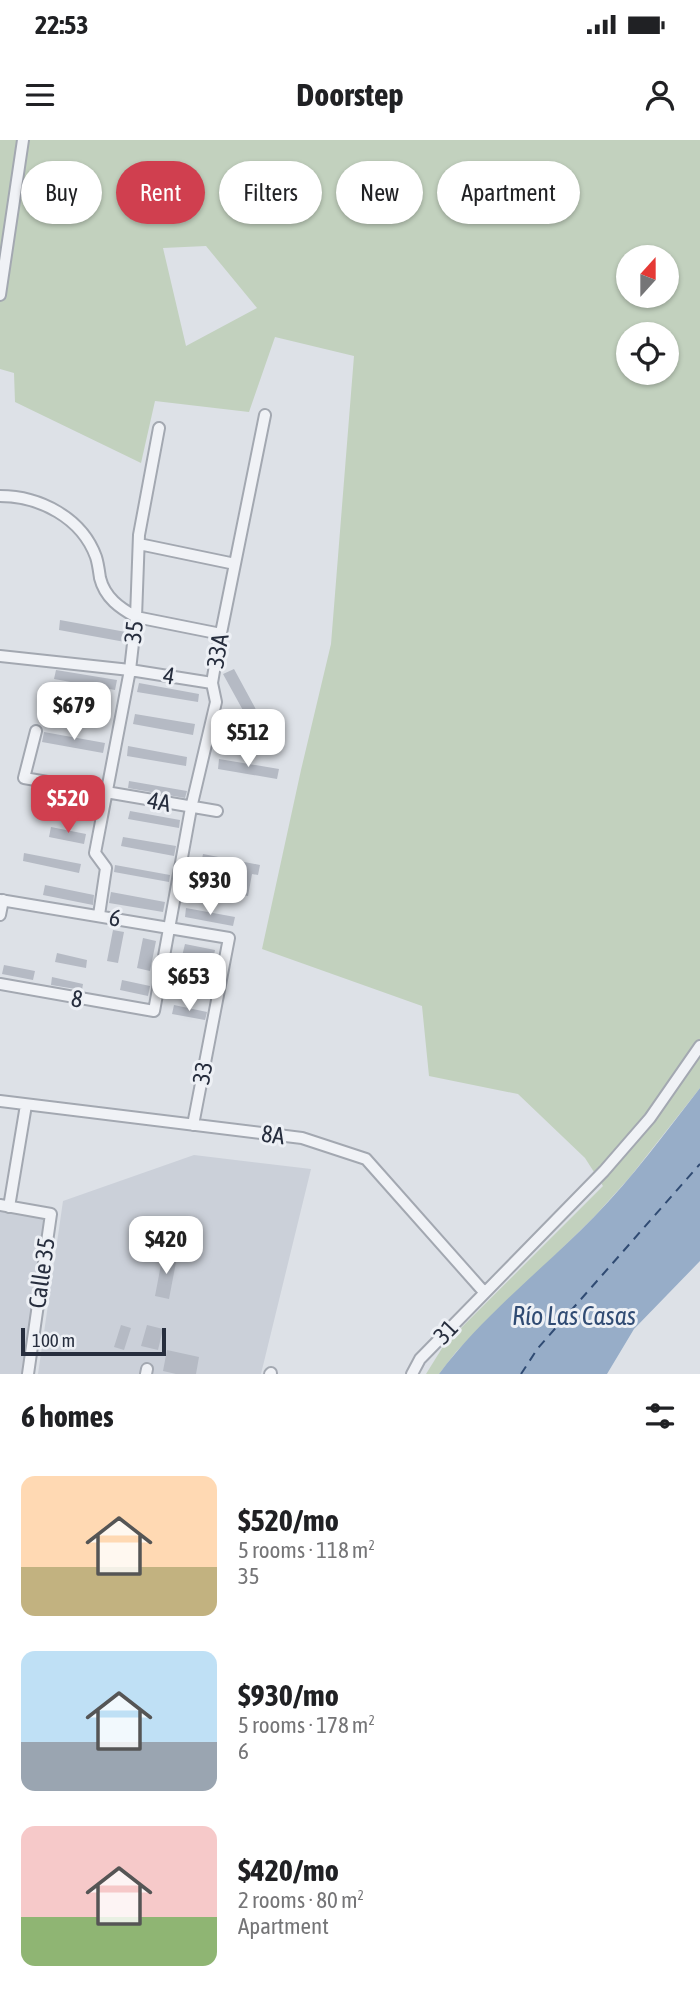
<!DOCTYPE html>
<meta charset="utf-8">
<style>
body{margin:0;font-family:"Asap Condensed",sans-serif;background:#f6f6f6;color:#202124;height:100vh;display:flex;flex-direction:column;font-size:26px;white-space:nowrap}
*{box-sizing:border-box;margin:0}
p{font-size:23px;color:#757577}
.icon{flex:none;width:38px;height:38px;fill:none;stroke:currentColor;stroke-width:2;stroke-linecap:round;stroke-linejoin:round}
.map{position:relative;height:1234px;overflow:hidden}
.sheet{display:flex;flex-direction:column;background:#fff;flex:1}
.sheet>*{flex:none}
.top-card{position:absolute;left:21px;top:21px;width:658px;height:63px;display:flex;gap:14px}
.needle{width:46px;rotate:21deg}
.fabs{position:absolute;left:616px;top:105px;display:grid;gap:14px}
.fabs a{display:grid;place-items:center;width:63px;height:63px;border-radius:50%;background:#fff;box-shadow:0 2px 5px #0004;font-size:35px}
.scale{position:absolute;left:21px;bottom:18px;width:145px;box-sizing:border-box;padding-left:7px;border:4px solid #272e3e;border-top:0;font-size:19px;line-height:24px;white-space:nowrap;color:#272e3e;-webkit-text-stroke:5px #edf0f5;paint-order:stroke}
.price{position:absolute;translate:-50% -60px;padding:0 16px;border-radius:14px;background:#fff;color:#222;font-size:23px;line-height:46px;filter:drop-shadow(0 2px 4px #0008)}
.price::after{content:'';position:absolute;left:50%;top:42px;width:21px;height:16px;margin-left:-10px;background:inherit;clip-path:polygon(0 0,100% 0,50% 100%)}
.price.current{background:#d03f4f;color:#fff}
ul{padding:0;list-style:none}
li{display:flex;align-items:center;gap:21px;height:175px;padding:0 21px}
li span{display:grid;place-items:center;flex:none;width:196px;height:140px;border-radius:14px;color:#555}
li>.icon{margin-inline-start:auto}
span .icon{width:84px;height:84px;fill:#fffc;stroke-width:1}
li b{font-size:30px}
h2{display:flex;justify-content:space-between;align-items:center;height:84px;padding:0 21px;font-size:30px}
.tag{padding:0 24px;border-radius:32px;background:#fff;box-shadow:0 2px 5px #0004;font-size:24px;line-height:63px}
.tag.current{background:#d03f4f;color:#fff}
.status{display:flex;justify-content:space-between;align-items:center;height:49px;padding:0 35px;background:#fff;direction:ltr}
.status svg{height:19px;fill:currentColor}
header{display:flex;justify-content:space-between;align-items:center;height:91px;padding:0 21px;background:#fff;font-size:32px;font-weight:700}
.map>svg:first-child{display:block}
</style>
<div class="status"><b>22:53</b><svg viewBox="0 0 49 12"><path d="M0 12V9h3v3zM5 12V6h3v6zM10 12V3h3v9zM15 12V0h3v12zM26 1h20v11H26zM47 4h2v5h-2z"/></svg></div>
<header><svg class="icon" aria-label="menu" viewBox="0 0 24 24"><path d="M4 6h16M4 12h16M4 18h16"/></svg>Doorstep<svg class="icon" aria-label="person" viewBox="0 0 24 24"><circle cx="12" cy="8" r="4"/><path d="M4 21q1-7 8-7t8 7"/></svg></header>
<div class="map">
<svg width="700" height="1234" viewBox="0 0 700 1234">
<rect width="100%" height="100%" fill="#dde1e7"/>
<path fill="#cbd0d9" d="M 194,1015 L 311,1029 L 261,1234 L 38,1234 L 63,1061 Z
M 0,1071 L 48,1078 L 24,1234 L 0,1234 Z"/>
<path fill="#c2d1be" fill-rule="evenodd" d="M 0,0 L 700,0 L 700,948 L 630,1037 L 594,1077 L 456,1212 L 439,1234 L 426,1234 L 444,1205 L 603,1046 L 585,1018 L 518,954 L 429,936 L 422,866 L 262,809 L 301,630 L 331,504 L 354,216 L 275,197 L 249,272 L 155,261 L 141,323 L 15,262 L 14,233 L 0,229 ZM 206,106 L 257,168 L 186,206 L 163,108 ZM 628,117 L 667,117 L 667,156 L 628,156 ZM 628,194 L 667,194 L 667,233 L 628,233 Z"/>
<path fill="#97adc8" d="M 700,948 L 700,1121 L 634,1189 L 607,1234 L 439,1234 C 483,1175 543,1129 594,1077 C 633,1037 666,992 700,948 Z"/>
<g fill="none" stroke-linecap="round" stroke-linejoin="round">
<path stroke="#304b73" stroke-width="2" stroke-dasharray="9 7" stroke-linecap="butt" d="M 521,1234 L 538,1208 L 700,1024"/>
</g>
<path fill="#b5bac4" d="M 60,480 L 126,492 L 125,502 L 59,490 Z
M 234,529 L 266,588 L 256,594 L 223,534 Z
M 56,530 L 117,540 L 115,550 L 54,539 Z
M 139,543 L 199,554 L 198,562 L 137,552 Z
M 51,560 L 111,571 L 109,580 L 49,570 Z
M 135,574 L 195,584 L 193,595 L 133,584 Z
M 44,592 L 105,603 L 103,613 L 42,602 Z
M 128,606 L 187,617 L 186,626 L 127,616 Z
M 219,619 L 279,629 L 277,639 L 218,629 Z
M 129,641 L 187,651 L 185,658 L 128,648 Z
M 130,671 L 180,680 L 179,688 L 128,679 Z
M 51,687 L 86,694 L 84,704 L 49,697 Z
M 123,697 L 176,706 L 174,716 L 121,706 Z
M 24,713 L 81,724 L 79,733 L 23,721 Z
M 203,714 L 260,725 L 258,735 L 252,734 L 248,756 L 191,746 L 193,737 L 198,738 Z
M 115,725 L 170,735 L 169,742 L 114,732 Z
M 45,745 L 94,755 L 93,765 L 43,755 Z
M 111,752 L 165,762 L 163,772 L 109,763 Z
M 186,768 L 235,777 L 233,786 L 185,777 Z
M 113,790 L 124,792 L 118,823 L 107,821 Z
M 143,798 L 156,801 L 150,831 L 137,828 Z
M 185,804 L 215,810 L 213,822 L 182,816 Z
M 57,813 L 87,820 L 86,828 L 55,822 Z
M 4,825 L 35,831 L 33,840 L 2,834 Z
M 52,837 L 83,844 L 82,850 L 51,845 Z
M 176,838 L 206,844 L 204,853 L 174,847 Z
M 122,840 L 150,846 L 148,856 L 120,850 Z
M 174,865 L 207,872 L 205,880 L 172,874 Z
M 163,1114 L 177,1117 L 169,1159 L 155,1156 Z
M 121,1185 L 131,1188 L 124,1210 L 114,1207 Z
M 147,1185 L 163,1189 L 158,1210 L 141,1206 Z
M 167,1210 L 199,1217 L 196,1234 L 176,1234 L 163,1231 Z"/>
<g fill="none" stroke-linecap="round" stroke-linejoin="round">
<defs>
<path id="minor" d="M 0,155 L 23,0
M 0,356 C 40,356 82,378 96,417 C 98,423 99,431 100,438 C 105,458 120,468 136,477 L 221,494
M 139,404 L 235,424
M 0,516 L 130,530 L 212,543
M 36,591 L 24,638 L 217,671
M 0,760 L 229,798 L 193,985
M 0,775 L 3,760
M 99,775 L 106,728 L 95,713 L 130,530 L 136,477 L 139,395 L 159,288
M 0,844 L 154,871 L 191,668 L 216,562 L 212,543 L 217,513 L 265,275
M 0,961 L 302,998 L 366,1019 L 484,1152
M 0,1065 L 51,1074 L 28,1234
M 9,1067 L 26,965
M 146,1234 L 147,1229
M 270,1234 L 271,1233
M 412,1234 L 420,1219 L 604,1031 L 650,978 L 700,906"/>
</defs>
<use href="#minor" stroke="#a3a8b1" stroke-width="14"/>
<use href="#minor" stroke="#f0f2f6" stroke-width="10"/>
</g>
<g text-anchor="middle" stroke-width="6" stroke-linejoin="round" paint-order="stroke">
<g font-size="24" fill="#272e3e" stroke="#edf0f5">
<text transform="translate(134 492) rotate(-84)" y="8">35</text>
<text transform="translate(218 511) rotate(-80)" y="8">33A</text>
<text transform="translate(169 536) rotate(9)" y="8">4</text>
<text transform="translate(159 662) rotate(11)" y="8">4A</text>
<text transform="translate(115 778) rotate(10)" y="8">6</text>
<text transform="translate(77 859) rotate(10)" y="8">8</text>
<text transform="translate(203 933) rotate(-79)" y="8">33</text>
<text transform="translate(273 995) rotate(7)" y="8">8A</text>
<text transform="translate(42 1133) rotate(-82)" y="8">Calle 35</text>
<text transform="translate(446 1192) rotate(-46)" y="8">31</text>
</g>
<g font-size="26" font-style="italic" fill="#304b73" stroke="#edf0f5">
<text x="574" y="1185">Río Las Casas</text>
</g>
</g>
</svg>
<div class="fabs">
<a><svg class="needle" viewBox="-14 -14 28 28"><path d="M0-13l5 13h-10z" fill="#e53935"/><path d="M0 13l5-13h-10z" fill="#757577"/></svg></a>
<a><svg class="icon" aria-label="locate" viewBox="0 0 24 24"><circle cx="12" cy="12" r="6"/><path d="M12 2v4M12 18v4M2 12h4M18 12h4"/></svg></a>
</div>
<div class="scale">100 m</div>
<b class="price" style="left:74px;top:602px">$679</b>
<b class="price" style="left:248px;top:629px">$512</b>
<b class="price current" style="left:68px;top:695px">$520</b>
<b class="price" style="left:210px;top:777px">$930</b>
<b class="price" style="left:189px;top:873px">$653</b>
<b class="price" style="left:166px;top:1136px">$420</b>
<div class="top-card">
<a class="tag">Buy</a>
<a class="tag current">Rent</a>
<a class="tag">Filters</a>
<a class="tag">New</a>
<a class="tag">Apartment</a>
</div>
</div>
<section class="sheet">
<h2>6 homes<svg class="icon" aria-label="filters" viewBox="0 0 24 24"><path d="M4 7h16M4 17h16"/><circle cx="9" cy="7" r="2"/><circle cx="15" cy="17" r="2"/></svg></h2>
<ul>
<li><span style="background:linear-gradient(#ffd9b3 65%,#c2b280 0)"><svg class="icon" aria-label="home" viewBox="0 0 24 24"><path d="M3 11l9-7 9 7M6 9v11h12V9"/></svg></span><div><b>$520/mo</b><p>5 rooms · 118 m²</p><p>35</p></div></li>
<li><span style="background:linear-gradient(#bfe0f5 65%,#9aa5b1 0)"><svg class="icon" aria-label="home" viewBox="0 0 24 24"><path d="M3 11l9-7 9 7M6 9v11h12V9"/></svg></span><div><b>$930/mo</b><p>5 rooms · 178 m²</p><p>6</p></div></li>
<li><span style="background:linear-gradient(#f6c9c9 65%,#8fb573 0)"><svg class="icon" aria-label="home" viewBox="0 0 24 24"><path d="M3 11l9-7 9 7M6 9v11h12V9"/></svg></span><div><b>$420/mo</b><p>2 rooms · 80 m²</p><p>Apartment</p></div></li>
</ul>
</section>
